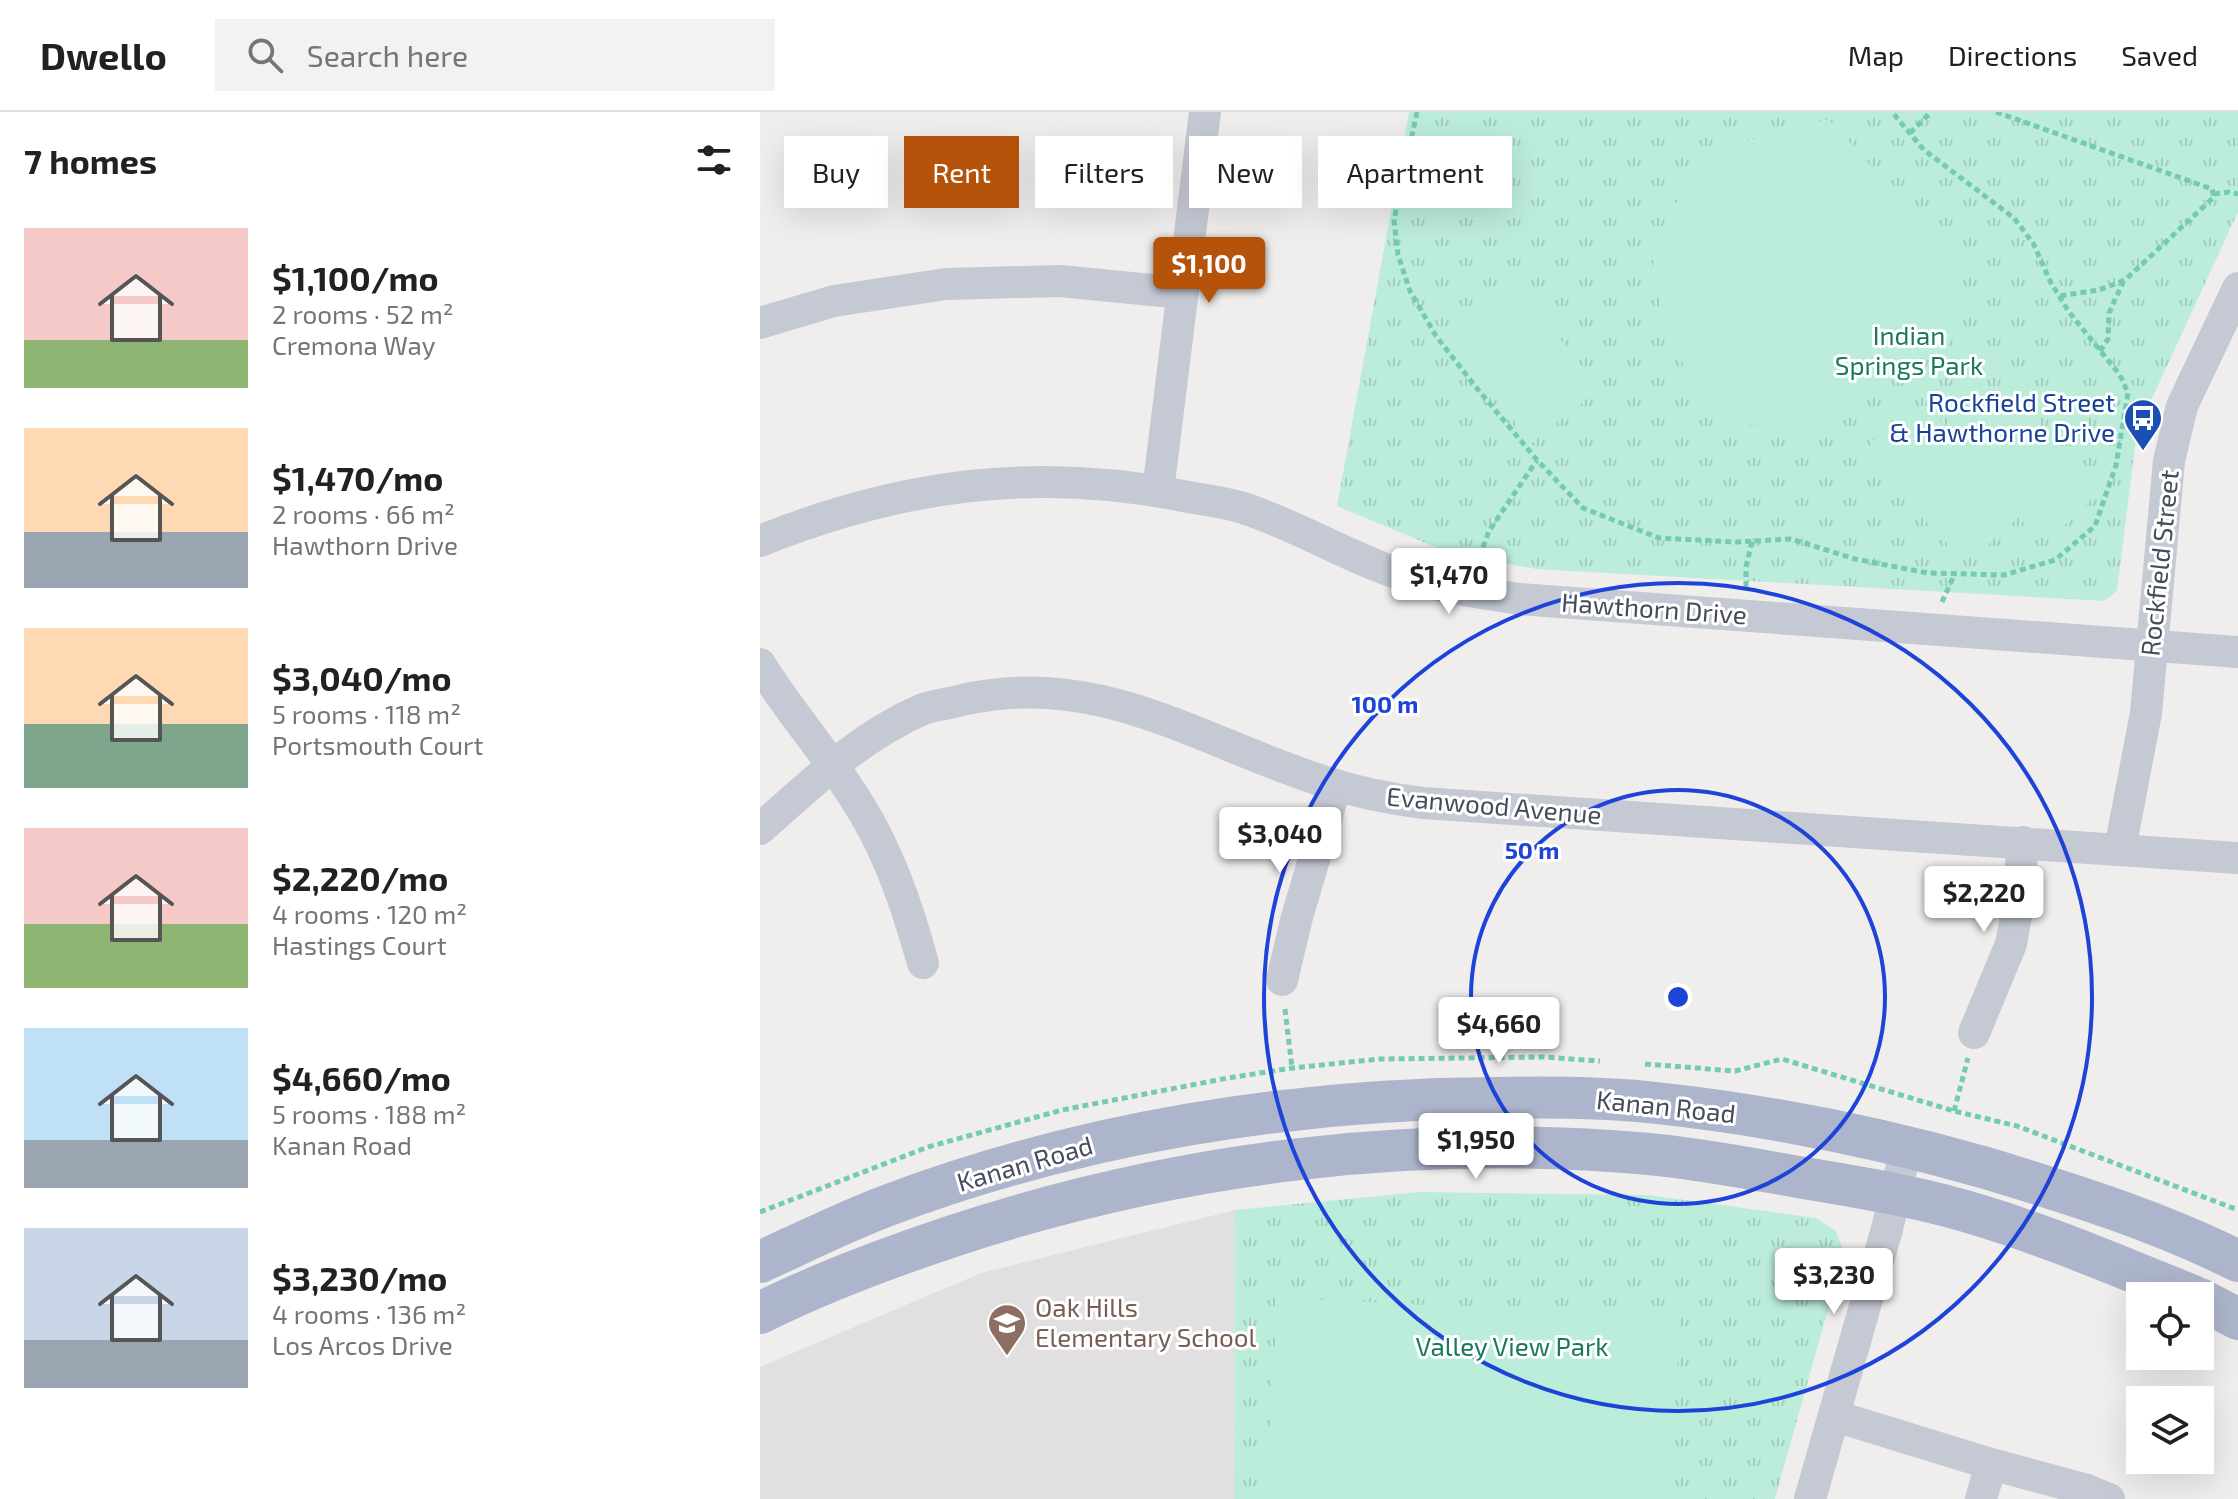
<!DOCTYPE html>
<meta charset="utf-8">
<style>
body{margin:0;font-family:"Exo 2",sans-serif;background:#f2f2f2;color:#202124;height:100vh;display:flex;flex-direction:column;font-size:30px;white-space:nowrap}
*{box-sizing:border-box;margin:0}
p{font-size:26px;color:#757577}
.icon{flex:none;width:44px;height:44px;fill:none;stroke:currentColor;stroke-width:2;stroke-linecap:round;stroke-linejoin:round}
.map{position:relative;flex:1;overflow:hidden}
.details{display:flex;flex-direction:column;background:#fff;width:760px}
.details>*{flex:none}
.hud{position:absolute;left:24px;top:24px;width:760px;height:72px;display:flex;gap:16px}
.buttons{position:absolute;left:1366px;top:1170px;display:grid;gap:16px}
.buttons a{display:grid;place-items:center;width:88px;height:88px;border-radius:0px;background:#fff;box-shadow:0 8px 32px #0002;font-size:40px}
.price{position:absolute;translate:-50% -68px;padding:0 18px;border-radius:8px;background:#fff;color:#222;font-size:26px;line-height:52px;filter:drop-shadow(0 2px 4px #0008)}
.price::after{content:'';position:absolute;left:50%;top:48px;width:24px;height:18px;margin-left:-12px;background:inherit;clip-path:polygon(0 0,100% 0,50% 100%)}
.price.current{background:#b45309;color:#fff}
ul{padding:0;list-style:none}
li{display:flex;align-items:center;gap:24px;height:200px;padding:0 24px}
li span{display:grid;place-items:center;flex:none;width:224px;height:160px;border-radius:0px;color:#555}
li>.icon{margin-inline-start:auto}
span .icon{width:96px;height:96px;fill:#fffc;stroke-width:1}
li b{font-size:34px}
h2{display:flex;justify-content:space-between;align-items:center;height:96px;padding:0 24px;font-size:34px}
.chip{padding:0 28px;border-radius:0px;background:#fff;box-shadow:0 8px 32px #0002;font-size:28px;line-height:72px}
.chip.current{background:#b45309;color:#fff}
header{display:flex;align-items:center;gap:48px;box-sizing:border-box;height:112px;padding:0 40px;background:#fff;border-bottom:2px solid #e0e0e0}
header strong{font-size:38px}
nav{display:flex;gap:44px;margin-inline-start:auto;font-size:28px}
.search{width:560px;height:72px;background:#f2f2f2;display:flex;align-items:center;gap:20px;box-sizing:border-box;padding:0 28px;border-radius:0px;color:#757577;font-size:30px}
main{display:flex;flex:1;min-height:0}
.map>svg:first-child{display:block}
</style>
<header>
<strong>Dwello</strong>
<div class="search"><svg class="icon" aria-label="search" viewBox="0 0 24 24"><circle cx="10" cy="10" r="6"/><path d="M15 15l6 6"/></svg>Search here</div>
<nav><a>Map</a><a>Directions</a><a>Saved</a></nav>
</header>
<main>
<section class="details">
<h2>7 homes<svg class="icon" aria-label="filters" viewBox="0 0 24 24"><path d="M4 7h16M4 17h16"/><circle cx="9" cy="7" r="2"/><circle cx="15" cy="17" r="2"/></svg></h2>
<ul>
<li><span style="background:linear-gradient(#f6c9c9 70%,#8fb573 0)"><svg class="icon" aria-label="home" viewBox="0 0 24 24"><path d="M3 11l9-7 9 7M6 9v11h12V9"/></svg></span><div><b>$1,100/mo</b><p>2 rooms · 52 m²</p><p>Cremona Way</p></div></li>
<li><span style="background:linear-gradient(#ffd9b3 65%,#9aa5b1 0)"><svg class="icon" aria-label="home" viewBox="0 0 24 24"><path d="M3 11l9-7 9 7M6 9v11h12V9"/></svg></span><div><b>$1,470/mo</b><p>2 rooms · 66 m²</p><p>Hawthorn Drive</p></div></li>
<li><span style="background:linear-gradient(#ffd9b3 60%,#7fa58c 0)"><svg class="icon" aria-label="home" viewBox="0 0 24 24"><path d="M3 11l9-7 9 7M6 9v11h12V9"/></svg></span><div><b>$3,040/mo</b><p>5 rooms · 118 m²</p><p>Portsmouth Court</p></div></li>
<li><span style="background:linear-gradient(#f6c9c9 60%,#8fb573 0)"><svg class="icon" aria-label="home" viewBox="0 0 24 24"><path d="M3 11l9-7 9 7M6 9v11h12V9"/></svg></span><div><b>$2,220/mo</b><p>4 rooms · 120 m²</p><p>Hastings Court</p></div></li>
<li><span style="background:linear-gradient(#bfe0f5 70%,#9aa5b1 0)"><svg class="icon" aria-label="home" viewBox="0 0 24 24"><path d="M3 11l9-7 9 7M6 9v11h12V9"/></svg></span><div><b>$4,660/mo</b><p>5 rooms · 188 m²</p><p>Kanan Road</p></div></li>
<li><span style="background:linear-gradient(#c9d6e8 70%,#9aa5b1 0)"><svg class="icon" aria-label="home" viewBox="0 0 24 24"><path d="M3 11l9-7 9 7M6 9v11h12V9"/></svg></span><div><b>$3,230/mo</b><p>4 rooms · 136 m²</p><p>Los Arcos Drive</p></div></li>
</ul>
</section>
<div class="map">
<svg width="1478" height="1387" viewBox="0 0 1478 1387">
<defs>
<pattern id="park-tufts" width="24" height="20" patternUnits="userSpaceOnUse" patternTransform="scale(2)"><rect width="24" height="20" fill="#bcedda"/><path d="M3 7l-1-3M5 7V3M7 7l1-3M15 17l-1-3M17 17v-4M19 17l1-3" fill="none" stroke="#a3cdbd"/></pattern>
</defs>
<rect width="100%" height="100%" fill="#f0eeed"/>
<path fill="#e1dfdf" d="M 475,1098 L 474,1387 L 0,1387 L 0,1255 L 221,1161 Z"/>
<path fill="url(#park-tufts)" d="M 649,0 L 1478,0 L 1478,100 L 1377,319 L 1357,479 L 1345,489 L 776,457 L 692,442 L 577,394 Z
M 659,1080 L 888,1083 L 1056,1106 L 1076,1119 L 1084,1140 L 1015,1387 L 474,1387 L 475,1098 Z"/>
<path fill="#bcedda" d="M 1068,7 L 1203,155 L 1201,201 L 1065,319 L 978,312 L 933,275 L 913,230 L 895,173 L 892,131 L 930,69 L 980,31 Z
M 751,167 L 840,276 L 772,331 L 683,222 Z
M 1226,276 L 1248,276 L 1333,372 L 1330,389 L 1294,423 L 1279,422 L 1258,406 L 1213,445 L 1198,443 L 1111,350 L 1110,331 L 1149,296 L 1166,294 L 1185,314 Z
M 518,1185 L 921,1207 L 907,1387 L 505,1387 Z"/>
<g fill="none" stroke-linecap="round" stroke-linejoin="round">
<path stroke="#75cab4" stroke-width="5" stroke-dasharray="6 4" stroke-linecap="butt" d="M 657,0 L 634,108 L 638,143 L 650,179 L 676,224 L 715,274 L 777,348 L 823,396 L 899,426 L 977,430 L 1031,427 L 1095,447 L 1168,461 L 1244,463 L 1295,448 L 1335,414 L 1356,353 L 1368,281 L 1360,263 L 1309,200 L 1291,171 L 1273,131 L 1254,106 L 1164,38 L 1132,0
M 1236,0 L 1452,77 L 1454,85 L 1365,168 L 1339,178 L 1299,184
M 1150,21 L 1171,0
M 1454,82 L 1469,80 L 1478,82
M 1340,239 L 1348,227 L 1349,201 L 1364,168
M 716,454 L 729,419 L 777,348
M 986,475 L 986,455 L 992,429
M 1182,490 L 1195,461
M 525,897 L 532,956
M 885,952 L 975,959 L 1022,947 L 1194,999 L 1257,1014 L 1478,1098
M 1194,999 L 1208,946
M 0,1100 L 168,1035 L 302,998 L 468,966 L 532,956 L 620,947 L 784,945 L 840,949"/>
<path stroke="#c4c9d4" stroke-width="32" d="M 0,211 L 74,189 L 186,172 L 300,169 L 422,181
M 398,379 L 445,0
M 0,429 C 139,373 276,354 423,384 C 443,388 464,390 483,396 C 533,412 579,440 628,458 C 670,474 716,480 759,487 L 1478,540
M 0,552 C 35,609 83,659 114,719 C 136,761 150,805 163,851
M 0,717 C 50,673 99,625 161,598 C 173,593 189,592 202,588 C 341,556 443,632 569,671 C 600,681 631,687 663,691 L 1478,746
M 1360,737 L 1386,601 L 1409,349 L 1422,294 L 1478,176
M 522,868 L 537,805 L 576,673
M 1214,921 L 1251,832 L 1258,793 L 1263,730
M 1075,1304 L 1231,1352 L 1327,1378 L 1349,1387
M 1050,1387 L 1127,1117 L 1147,1033
M 1221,1387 L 1231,1352"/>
<path stroke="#adb5cc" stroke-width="42" d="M 0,1150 C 42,1131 84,1110 126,1094 C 319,1021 530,987 735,986 C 788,985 843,985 896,991 C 1008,1003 1118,1025 1226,1056 C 1312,1082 1398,1109 1478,1149
M 1440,1187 L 1478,1207
M 0,1201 C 62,1170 127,1146 193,1124 C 417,1050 654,1021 889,1042 C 941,1047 993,1057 1044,1066 C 1104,1076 1166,1086 1225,1105 C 1296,1127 1365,1157 1433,1184"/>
</g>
<g fill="none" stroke="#1e43d9" stroke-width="4">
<circle cx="918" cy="885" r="207"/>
<circle cx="918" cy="885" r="414"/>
</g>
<defs>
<symbol id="bus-pin" viewBox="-11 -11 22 30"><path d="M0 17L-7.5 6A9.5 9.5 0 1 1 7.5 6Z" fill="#1a4fb4" stroke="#fff"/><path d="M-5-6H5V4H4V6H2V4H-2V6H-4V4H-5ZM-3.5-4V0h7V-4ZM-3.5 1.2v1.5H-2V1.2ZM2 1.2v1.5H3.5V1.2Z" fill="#fff"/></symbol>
<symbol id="school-pin" viewBox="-11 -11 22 30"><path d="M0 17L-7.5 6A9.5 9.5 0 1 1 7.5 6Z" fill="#8d6e63" stroke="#fff"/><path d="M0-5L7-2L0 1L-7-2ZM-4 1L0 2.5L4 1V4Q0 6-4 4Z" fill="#fff"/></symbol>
</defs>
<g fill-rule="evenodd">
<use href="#bus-pin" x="1361" y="284" width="44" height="60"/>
<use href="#school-pin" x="225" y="1189" width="44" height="60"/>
</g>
<g text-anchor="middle" stroke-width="6" stroke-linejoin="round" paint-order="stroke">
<g font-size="26" fill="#19795f" stroke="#fff">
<text x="1149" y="233">Indian<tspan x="1149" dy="30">Springs Park</tspan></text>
<text x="752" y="1244">Valley View Park</text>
</g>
<g font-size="26" fill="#164399" stroke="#fff" text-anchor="end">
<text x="1355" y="300">Rockfield Street<tspan x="1355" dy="30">&amp; Hawthorne Drive</tspan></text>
</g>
<g font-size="26" fill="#464c5a" stroke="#fff">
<text transform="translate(1400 451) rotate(-84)" y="9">Rockfield Street</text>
<text transform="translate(894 497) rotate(4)" y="9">Hawthorn Drive</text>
<text transform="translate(734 694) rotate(5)" y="9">Evanwood Avenue</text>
<text transform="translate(906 995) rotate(6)" y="9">Kanan Road</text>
<text transform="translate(265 1052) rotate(-16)" y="9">Kanan Road</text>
</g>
<g font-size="26" fill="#785e54" stroke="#fff" text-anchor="start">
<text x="275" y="1205">Oak Hills<tspan x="275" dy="30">Elementary School</tspan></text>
</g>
</g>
<circle cx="918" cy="885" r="12" fill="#1e43d9" stroke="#fff" stroke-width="4"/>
<g font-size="24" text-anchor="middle" font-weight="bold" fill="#1e43d9" stroke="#fff" stroke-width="6" stroke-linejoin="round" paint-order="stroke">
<text x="625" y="601">100 m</text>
<text x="772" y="747">50 m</text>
</g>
</svg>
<div class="buttons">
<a><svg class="icon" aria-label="locate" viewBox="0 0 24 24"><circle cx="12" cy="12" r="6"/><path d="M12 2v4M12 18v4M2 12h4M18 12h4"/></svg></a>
<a><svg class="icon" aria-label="layers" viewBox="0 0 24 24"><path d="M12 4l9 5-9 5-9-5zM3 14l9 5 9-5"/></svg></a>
</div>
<b class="price current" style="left:449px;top:193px">$1,100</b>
<b class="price" style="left:689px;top:504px">$1,470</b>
<b class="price" style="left:520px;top:763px">$3,040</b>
<b class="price" style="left:1224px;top:822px">$2,220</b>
<b class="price" style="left:739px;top:953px">$4,660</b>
<b class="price" style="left:716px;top:1069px">$1,950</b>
<b class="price" style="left:1074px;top:1204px">$3,230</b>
<div class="hud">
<a class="chip">Buy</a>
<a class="chip current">Rent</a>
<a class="chip">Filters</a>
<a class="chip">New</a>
<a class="chip">Apartment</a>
</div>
</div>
</main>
